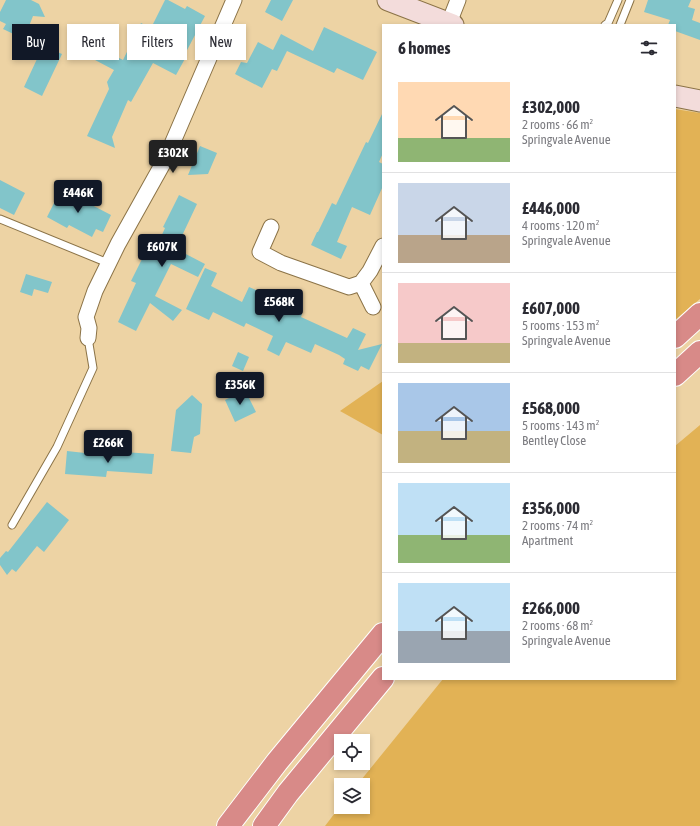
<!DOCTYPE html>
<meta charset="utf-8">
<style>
body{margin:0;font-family:"Asap Condensed",sans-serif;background:#f2f2f3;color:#2b2b33;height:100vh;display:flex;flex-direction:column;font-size:15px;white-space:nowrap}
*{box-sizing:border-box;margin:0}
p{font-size:13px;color:#7c7c81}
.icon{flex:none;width:22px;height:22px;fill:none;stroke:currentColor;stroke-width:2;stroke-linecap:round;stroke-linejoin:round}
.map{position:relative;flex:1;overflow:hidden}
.details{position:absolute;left:382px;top:24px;width:294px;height:656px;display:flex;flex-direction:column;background:#fff;border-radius:0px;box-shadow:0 2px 6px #0003}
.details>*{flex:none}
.top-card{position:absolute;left:12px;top:24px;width:310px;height:36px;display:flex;gap:8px}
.controls{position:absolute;left:334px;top:734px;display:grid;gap:8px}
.controls a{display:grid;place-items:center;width:36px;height:36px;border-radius:0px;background:#fff;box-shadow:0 2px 6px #0003;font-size:20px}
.price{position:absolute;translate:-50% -34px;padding:0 9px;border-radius:4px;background:#111827;color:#fff;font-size:13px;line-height:26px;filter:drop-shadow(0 1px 2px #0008)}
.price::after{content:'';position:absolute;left:50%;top:24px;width:12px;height:9px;margin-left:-6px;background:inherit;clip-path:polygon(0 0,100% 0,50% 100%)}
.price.current{background:#222;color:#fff}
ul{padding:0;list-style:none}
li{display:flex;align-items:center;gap:12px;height:100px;padding:0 16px}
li+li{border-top:1px solid #e1e1e2}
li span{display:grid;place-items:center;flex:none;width:112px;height:80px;border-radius:0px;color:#555}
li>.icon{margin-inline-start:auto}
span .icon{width:48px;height:48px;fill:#fffc;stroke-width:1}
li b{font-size:17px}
h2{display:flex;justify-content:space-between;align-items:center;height:48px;padding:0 16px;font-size:17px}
.pill{padding:0 14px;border-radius:0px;background:#fff;box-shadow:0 2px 6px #0003;font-size:14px;line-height:36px}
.pill.current{background:#111827;color:#fff}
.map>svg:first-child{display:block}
</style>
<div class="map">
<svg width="700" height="826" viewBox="0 0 700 826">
<rect width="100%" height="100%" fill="#edd3a4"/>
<path fill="#e2b255" d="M 675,109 L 700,113 L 700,299 L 675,320 Z
M 383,381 L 383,435 L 340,411 Z
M 700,425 L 700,826 L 325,826 L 341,805 L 341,807 L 363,807 L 363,785 L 357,785 L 443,679 L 675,679 L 675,446 Z"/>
<path fill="#82c5ca" d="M 6,0 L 31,0 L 39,4 L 45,17 L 33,16 L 24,39 L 3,29 L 6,24 L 0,21 L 0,12 Z
M 165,0 L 168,0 L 185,9 L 187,6 L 205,16 L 185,54 L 187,55 L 176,75 L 153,63 L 131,102 L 128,100 L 112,137 L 115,148 L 87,136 L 109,89 L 107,82 L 114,70 L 95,60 L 100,48 L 123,60 L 141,23 L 151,28 Z
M 271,0 L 293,0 L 282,21 L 265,12 Z
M 648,0 L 691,0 L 688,7 L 695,9 L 692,20 L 700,23 L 700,40 L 675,31 L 675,25 L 668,25 L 670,20 L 644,12 Z
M 324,27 L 377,52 L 363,80 L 337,68 L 334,73 L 287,51 L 277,71 L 272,69 L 262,88 L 235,74 L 241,62 L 247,63 L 258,42 L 273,50 L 281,34 L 313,51 Z
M 43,46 L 62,54 L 42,96 L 24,87 Z
M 383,112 L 383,153 L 379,162 L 383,164 L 383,186 L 370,215 L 352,207 L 337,242 L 347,246 L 341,259 L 311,245 L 317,232 L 318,232 L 332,203 L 336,205 L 366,142 L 368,143 Z
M 200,146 L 217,153 L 208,174 L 188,175 Z
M 0,180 L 25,193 L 14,215 L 0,208 Z
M 61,189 L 111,215 L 103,232 L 96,229 L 92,237 L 69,225 L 67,228 L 47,217 Z
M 179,195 L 197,204 L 180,240 L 186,243 L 182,252 L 205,264 L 198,277 L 171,264 L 155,296 L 182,310 L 173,321 L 150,303 L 136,331 L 118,322 L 136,283 L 131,281 L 145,253 L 152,257 L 165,228 L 163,227 Z
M 205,268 L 217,273 L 211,286 L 242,302 L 249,287 L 267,295 L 269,291 L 282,297 L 280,302 L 302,314 L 301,317 L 347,338 L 353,328 L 366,334 L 358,350 L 382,344 L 369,370 L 361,366 L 358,371 L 343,364 L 345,359 L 339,355 L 315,344 L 311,353 L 286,342 L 279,356 L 267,350 L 273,336 L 246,323 L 244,327 L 213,312 L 209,320 L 186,309 Z
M 26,274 L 52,282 L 48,293 L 34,289 L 32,296 L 20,292 Z
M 238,352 L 249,357 L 243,371 L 232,366 Z
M 245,390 L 256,412 L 235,422 L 225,400 Z
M 192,395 L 202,404 L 200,434 L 194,437 L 191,453 L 171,451 L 176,410 Z
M 67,451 L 112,456 L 112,454 L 122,455 L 123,452 L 154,454 L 152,474 L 107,471 L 106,477 L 65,474 Z
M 47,502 L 69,520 L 44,552 L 37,546 L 16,572 L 12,569 L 7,575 L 0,565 L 0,558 L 6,551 L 8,552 Z"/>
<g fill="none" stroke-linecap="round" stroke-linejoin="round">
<defs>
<path id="lane" d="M 605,25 L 608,23 L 618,0
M 620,25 L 630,0
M 0,219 L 108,263
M 12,525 L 57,447 L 93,368 L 88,338"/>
<path id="street" d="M 449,23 L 458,0
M 271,227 L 260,252 L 281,263 L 349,287 L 361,283 L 370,271 L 383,246
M 361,283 L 373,307
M 88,338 L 89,328 L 86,317 L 95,291 L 118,244 L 166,158 L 234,0"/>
<path id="secondary" d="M 388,0 L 453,25
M 675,96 L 700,101"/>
<path id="highway" d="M 675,337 L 700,314
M 675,375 L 700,352
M 228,826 L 277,762 L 383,634
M 264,826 L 288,793 L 383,678"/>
</defs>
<use href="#lane" stroke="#8b7347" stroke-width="9"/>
<use href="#street" stroke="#8b7347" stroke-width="17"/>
<use href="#secondary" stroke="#8b7347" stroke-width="23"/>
<use href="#highway" stroke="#fff" stroke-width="24"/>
<use href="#lane" stroke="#fff" stroke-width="7"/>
<use href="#street" stroke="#fff" stroke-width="15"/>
<use href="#secondary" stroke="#f3dcdb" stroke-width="21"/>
<use href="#highway" stroke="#d88a88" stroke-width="22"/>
</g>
</svg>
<div class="controls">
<a><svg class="icon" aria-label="locate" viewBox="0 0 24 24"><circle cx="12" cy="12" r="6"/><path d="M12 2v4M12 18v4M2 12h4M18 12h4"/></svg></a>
<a><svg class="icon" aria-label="layers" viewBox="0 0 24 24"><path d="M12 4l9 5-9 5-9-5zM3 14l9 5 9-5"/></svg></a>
</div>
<b class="price current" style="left:173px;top:174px">£302K</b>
<b class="price" style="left:78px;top:214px">£446K</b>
<b class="price" style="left:162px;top:268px">£607K</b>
<b class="price" style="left:279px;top:323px">£568K</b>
<b class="price" style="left:240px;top:406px">£356K</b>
<b class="price" style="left:108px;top:464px">£266K</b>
<div class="top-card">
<a class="pill current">Buy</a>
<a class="pill">Rent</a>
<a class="pill">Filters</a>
<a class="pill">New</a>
</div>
<section class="details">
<h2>6 homes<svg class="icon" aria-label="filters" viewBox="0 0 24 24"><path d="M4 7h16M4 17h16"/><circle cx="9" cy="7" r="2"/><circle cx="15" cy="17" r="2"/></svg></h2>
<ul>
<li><span style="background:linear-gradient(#ffd9b3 70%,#8fb573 0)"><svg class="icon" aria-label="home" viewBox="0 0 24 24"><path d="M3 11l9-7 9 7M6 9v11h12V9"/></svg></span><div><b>£302,000</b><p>2 rooms · 66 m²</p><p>Springvale Avenue</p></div></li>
<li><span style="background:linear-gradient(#c9d6e8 65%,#b9a48a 0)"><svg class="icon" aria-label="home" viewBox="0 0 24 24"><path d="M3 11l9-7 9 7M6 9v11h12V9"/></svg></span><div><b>£446,000</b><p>4 rooms · 120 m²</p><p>Springvale Avenue</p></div></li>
<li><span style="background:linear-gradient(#f6c9c9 75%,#c2b280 0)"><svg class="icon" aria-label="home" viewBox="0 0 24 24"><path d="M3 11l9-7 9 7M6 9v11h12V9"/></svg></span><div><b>£607,000</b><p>5 rooms · 153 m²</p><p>Springvale Avenue</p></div></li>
<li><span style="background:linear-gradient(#a9c7e8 60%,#c2b280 0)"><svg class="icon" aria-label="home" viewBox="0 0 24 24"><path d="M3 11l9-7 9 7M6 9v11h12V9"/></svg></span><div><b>£568,000</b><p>5 rooms · 143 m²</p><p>Bentley Close</p></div></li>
<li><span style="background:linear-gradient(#bfe0f5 65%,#8fb573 0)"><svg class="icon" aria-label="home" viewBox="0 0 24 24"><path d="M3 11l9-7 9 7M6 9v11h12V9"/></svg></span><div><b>£356,000</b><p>2 rooms · 74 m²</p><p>Apartment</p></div></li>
<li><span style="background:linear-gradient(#bfe0f5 60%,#9aa5b1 0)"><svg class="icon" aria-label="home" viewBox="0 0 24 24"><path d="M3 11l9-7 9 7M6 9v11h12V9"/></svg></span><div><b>£266,000</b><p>2 rooms · 68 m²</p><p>Springvale Avenue</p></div></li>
</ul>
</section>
</div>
